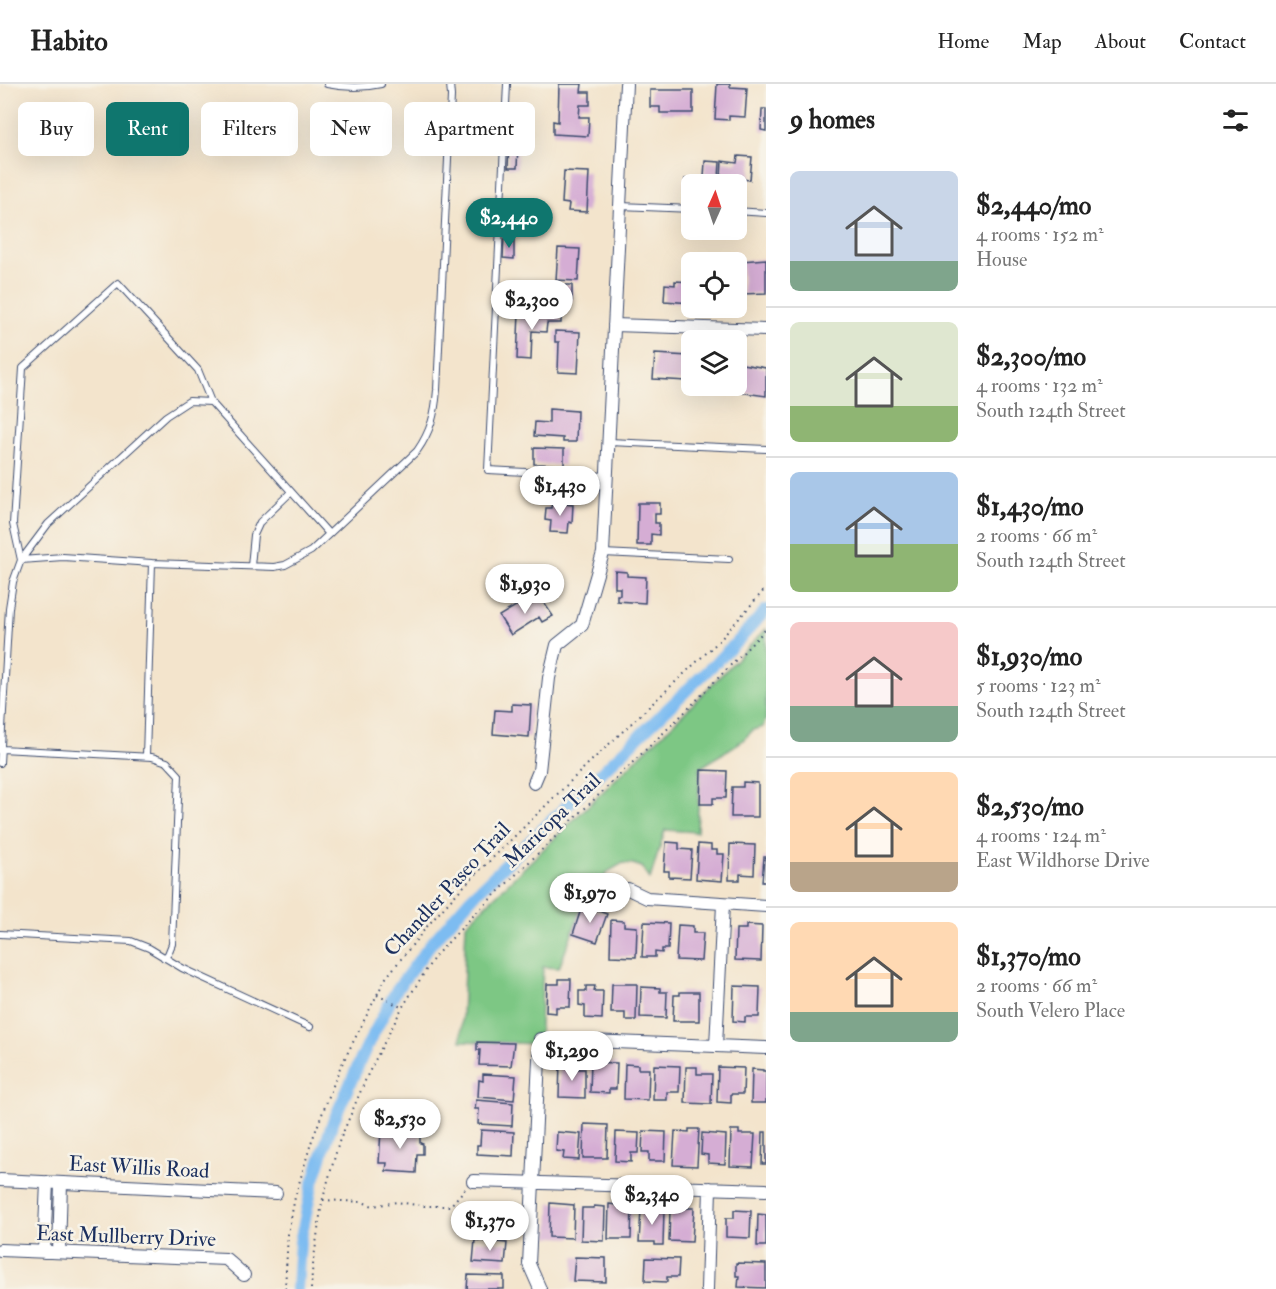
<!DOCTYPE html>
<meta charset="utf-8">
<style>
body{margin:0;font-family:"IM FELL Double Pica",serif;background:#f6f6f6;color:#222;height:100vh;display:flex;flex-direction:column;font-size:22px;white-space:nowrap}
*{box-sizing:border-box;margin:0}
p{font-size:20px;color:#767676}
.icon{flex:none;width:33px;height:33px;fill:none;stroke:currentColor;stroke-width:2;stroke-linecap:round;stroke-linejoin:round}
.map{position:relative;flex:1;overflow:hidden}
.details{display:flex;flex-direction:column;background:#fff;width:510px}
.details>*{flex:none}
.top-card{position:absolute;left:18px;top:18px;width:570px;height:54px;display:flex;gap:12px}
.needle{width:39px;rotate:3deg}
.controls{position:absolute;left:681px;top:90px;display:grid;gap:12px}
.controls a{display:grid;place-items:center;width:66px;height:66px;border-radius:9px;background:#fff;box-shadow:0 6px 24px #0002;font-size:30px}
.price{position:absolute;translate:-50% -51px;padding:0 14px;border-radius:21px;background:#fff;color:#222;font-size:20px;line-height:39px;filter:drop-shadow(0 2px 3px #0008)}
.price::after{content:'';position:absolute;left:50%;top:36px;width:18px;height:14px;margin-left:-9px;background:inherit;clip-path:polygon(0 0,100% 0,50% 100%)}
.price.selected{background:#0f766e;color:#fff}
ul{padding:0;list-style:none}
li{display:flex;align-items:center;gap:18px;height:150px;padding:0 24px}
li+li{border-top:2px solid #e0e0e0}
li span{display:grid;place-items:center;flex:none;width:168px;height:120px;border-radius:9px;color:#555}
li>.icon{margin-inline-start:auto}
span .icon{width:72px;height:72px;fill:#fffc;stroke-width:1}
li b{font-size:26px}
h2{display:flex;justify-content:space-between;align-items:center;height:72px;padding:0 24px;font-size:26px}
.pill{padding:0 21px;border-radius:9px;background:#fff;box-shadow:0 6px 24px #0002;font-size:21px;line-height:54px}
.pill.selected{background:#0f766e;color:#fff}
header{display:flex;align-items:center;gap:36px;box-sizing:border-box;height:84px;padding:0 30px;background:#fff;border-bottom:2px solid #e0e0e0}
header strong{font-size:28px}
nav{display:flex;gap:33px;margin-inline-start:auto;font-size:21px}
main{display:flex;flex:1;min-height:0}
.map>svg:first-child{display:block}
</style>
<header>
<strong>Habito</strong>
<nav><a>Home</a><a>Map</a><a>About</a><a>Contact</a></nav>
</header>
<main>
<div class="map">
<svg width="766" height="1205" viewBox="0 0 766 1205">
<rect width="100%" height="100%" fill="#f7f3e8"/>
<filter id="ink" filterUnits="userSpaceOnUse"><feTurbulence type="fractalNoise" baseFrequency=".0167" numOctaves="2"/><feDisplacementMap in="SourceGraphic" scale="12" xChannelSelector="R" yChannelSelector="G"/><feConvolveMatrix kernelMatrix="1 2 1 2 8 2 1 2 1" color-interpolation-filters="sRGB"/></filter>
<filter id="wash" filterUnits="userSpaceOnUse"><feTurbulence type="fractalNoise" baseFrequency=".008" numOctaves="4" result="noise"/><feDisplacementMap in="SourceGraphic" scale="24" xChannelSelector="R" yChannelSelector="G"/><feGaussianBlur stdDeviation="1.35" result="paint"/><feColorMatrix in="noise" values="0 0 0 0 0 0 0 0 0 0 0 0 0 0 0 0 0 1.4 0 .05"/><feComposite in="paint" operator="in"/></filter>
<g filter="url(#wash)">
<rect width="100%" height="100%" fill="#f3e4cc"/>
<path fill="#7dc784" stroke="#4c7b71" stroke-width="1.5" d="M 766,545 L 766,634 L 763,643 L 753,646 L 742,657 L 700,684 L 697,748 L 665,746 L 650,795 L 642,783 L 633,780 L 623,779 L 609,787 L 583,820 L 559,884 L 543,883 L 539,960 L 461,957 L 466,840 L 683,630 Z"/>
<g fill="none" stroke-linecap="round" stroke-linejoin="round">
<path stroke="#7dbcf1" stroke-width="12" d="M 297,1205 L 300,1158 L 312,1102 L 332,1040 L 366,964 L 397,905 L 430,861 L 471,814 L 739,556 L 766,526"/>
</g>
<g id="blocks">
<path fill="#d5add4" d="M 559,0 L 582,0 L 581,8 L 590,8 L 590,21 L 580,21 L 579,33 L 589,33 L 588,52 L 553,50 L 553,37 L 558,38 Z
M 717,0 L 730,0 L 730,3 L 747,4 L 745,33 L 729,32 L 729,36 L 715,35 Z
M 650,6 L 693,6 L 693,29 L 660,29 L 660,23 L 650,23 Z
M 762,25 L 766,25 L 766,47 L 761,46 Z
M 509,60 L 518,60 L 517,84 L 508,84 Z
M 738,72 L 752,73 L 750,96 L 721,93 L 722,77 L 737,79 Z
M 705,77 L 720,78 L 719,93 L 704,93 Z
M 564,87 L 589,88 L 587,128 L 568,127 L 569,120 L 562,119 Z
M 685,95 L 694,96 L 694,100 L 692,100 L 692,104 L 684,104 Z
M 504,155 L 514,155 L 514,175 L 503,174 Z
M 558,164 L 580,165 L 578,197 L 556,196 Z
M 766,175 L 766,209 L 743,210 L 742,177 Z
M 675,197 L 692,198 L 692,219 L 664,217 L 665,200 L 675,201 Z
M 543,201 L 572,201 L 572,217 L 542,216 Z
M 519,229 L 561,230 L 561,239 L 547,239 L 546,248 L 532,247 L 531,276 L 517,275 Z
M 555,247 L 580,248 L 578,289 L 558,288 L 559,258 L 555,258 Z
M 655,270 L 689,272 L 687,297 L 653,295 Z
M 736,279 L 766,284 L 766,312 L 731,307 L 732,302 L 736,302 Z
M 549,325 L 577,327 L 576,358 L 563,358 L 563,354 L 534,352 L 535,338 L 549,339 Z
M 534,364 L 564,365 L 564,381 L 534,380 Z
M 552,418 L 573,420 L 572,439 L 569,438 L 568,449 L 550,448 L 551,437 L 545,436 L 546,424 L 551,424 Z
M 638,419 L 660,419 L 660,430 L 655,430 L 655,439 L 659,439 L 659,451 L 651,450 L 651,461 L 637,461 Z
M 615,487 L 627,488 L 627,492 L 646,493 L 645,519 L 617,517 L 617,511 L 620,511 L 620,504 L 615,504 Z
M 534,511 L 538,518 L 542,516 L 553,532 L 542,538 L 539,533 L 511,551 L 499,532 Z
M 512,620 L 531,621 L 529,653 L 493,650 L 495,626 L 512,627 Z
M 701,686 L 727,687 L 726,714 L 713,714 L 713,720 L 700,720 Z
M 743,698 L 758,699 L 758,733 L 731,733 L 732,703 L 743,703 Z
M 666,758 L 679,759 L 679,765 L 692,766 L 690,794 L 669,793 L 669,787 L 664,787 Z
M 698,760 L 711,761 L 711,766 L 717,766 L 717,770 L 724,770 L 722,797 L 696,795 Z
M 730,760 L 755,761 L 754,791 L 740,790 L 740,796 L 729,796 Z
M 764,773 L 766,773 L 766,798 L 762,798 Z
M 582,822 L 607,830 L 597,858 L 573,850 Z
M 611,836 L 624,837 L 624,842 L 637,843 L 636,873 L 610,872 Z
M 644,838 L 669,839 L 668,865 L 662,865 L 662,869 L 655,868 L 655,873 L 642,873 Z
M 678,841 L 693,842 L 693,849 L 703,849 L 701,877 L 676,876 Z
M 746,841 L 762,842 L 761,877 L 735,876 L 736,845 L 746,845 Z
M 559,895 L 571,895 L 570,923 L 556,923 L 556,929 L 546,928 L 547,900 L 559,900 Z
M 612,900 L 637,900 L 636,936 L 625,936 L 625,929 L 611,929 Z
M 586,902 L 595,902 L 594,907 L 603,907 L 602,935 L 585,934 L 585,922 L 579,921 L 579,907 L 586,907 Z
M 734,902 L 760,903 L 759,933 L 745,933 L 745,938 L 733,937 Z
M 641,903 L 660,904 L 660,908 L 667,908 L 666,934 L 640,933 Z
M 680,908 L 699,908 L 699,937 L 673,937 L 674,911 L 680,911 Z
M 477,958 L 514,959 L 511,982 L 479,981 L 480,966 L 477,966 Z
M 560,978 L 570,978 L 570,985 L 585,985 L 585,1014 L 559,1013 Z
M 591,978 L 617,979 L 616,1005 L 609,1005 L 609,1009 L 590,1008 Z
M 625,980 L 638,981 L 638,985 L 649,985 L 648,1016 L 624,1015 Z
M 654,981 L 680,982 L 679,1008 L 667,1008 L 667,1016 L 653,1016 Z
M 686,983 L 697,983 L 697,990 L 712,990 L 711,1020 L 685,1019 Z
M 718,983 L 744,984 L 743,1010 L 731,1010 L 731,1019 L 717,1018 Z
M 752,985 L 763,986 L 763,987 L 766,987 L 766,1019 L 751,1019 Z
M 483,990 L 516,992 L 514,1016 L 478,1013 L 479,996 L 483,997 Z
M 476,1016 L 513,1019 L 512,1042 L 478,1040 L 479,1025 L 475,1025 Z
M 584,1040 L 608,1041 L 607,1074 L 583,1074 Z
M 689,1045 L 699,1045 L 697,1082 L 673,1081 L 675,1047 L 689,1048 Z
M 381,1046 L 420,1048 L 420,1059 L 423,1060 L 423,1070 L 417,1070 L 416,1089 L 386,1087 L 387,1079 L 379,1079 Z
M 481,1046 L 514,1048 L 513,1072 L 477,1070 L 477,1061 L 480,1061 Z
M 731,1046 L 739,1046 L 739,1050 L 755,1050 L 753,1083 L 730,1082 Z
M 643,1047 L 666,1048 L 665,1077 L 649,1077 L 649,1068 L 642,1068 Z
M 557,1048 L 581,1050 L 579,1076 L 563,1075 L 564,1068 L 556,1067 Z
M 616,1048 L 639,1049 L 638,1069 L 631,1069 L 631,1078 L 615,1077 Z
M 763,1048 L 766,1048 L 766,1080 L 762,1080 Z
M 702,1049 L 726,1051 L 725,1080 L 708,1079 L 708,1071 L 701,1070 Z
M 550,1119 L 574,1121 L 573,1154 L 549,1153 Z
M 609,1120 L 632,1123 L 631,1155 L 608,1155 Z
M 476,1122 L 510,1125 L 508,1148 L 474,1146 Z
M 594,1122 L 605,1123 L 604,1157 L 581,1156 L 582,1124 L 594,1124 Z
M 683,1124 L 694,1124 L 692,1158 L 669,1157 L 670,1125 L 683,1125 Z
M 653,1125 L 664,1125 L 663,1161 L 655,1161 L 655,1158 L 639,1158 L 641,1126 L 653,1126 Z
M 734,1126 L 751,1127 L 750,1154 L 726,1153 L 726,1134 L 734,1134 Z
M 758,1130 L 766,1131 L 766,1162 L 757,1162 Z
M 475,1156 L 507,1159 L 505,1180 L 473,1178 Z
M 575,1173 L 606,1174 L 606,1198 L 573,1197 Z
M 646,1174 L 679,1175 L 678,1193 L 667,1193 L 667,1198 L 645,1197 Z
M 736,1179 L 766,1180 L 766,1204 L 738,1203 L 739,1192 L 736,1192 Z
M 468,1191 L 504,1192 L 504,1205 L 467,1205 Z"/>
</g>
</g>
<g filter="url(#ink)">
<use href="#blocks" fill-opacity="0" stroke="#3b4a6e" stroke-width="1.5"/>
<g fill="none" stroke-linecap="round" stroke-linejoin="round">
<defs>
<path id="service" d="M 327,0 C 346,4 363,4 381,0
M 507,0 L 488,386 L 607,392
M 620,122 L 692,125
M 736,127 L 766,129
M 211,318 L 198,286 L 118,199 L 23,284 L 13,440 L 21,476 L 63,473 L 152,479 L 274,483 L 285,481 L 311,467 L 417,367 C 431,347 435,330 437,306 L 451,12 L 450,0
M 609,358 L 766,365
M 603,469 L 729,475
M 251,482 L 254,451 L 260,438 L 291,408
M 1,665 L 152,673 L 167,678 L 179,691 L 172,860 L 168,870 L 164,874
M 146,672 L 152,479
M 0,679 L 9,524 L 13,498 L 21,476 L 48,440 L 166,332 L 189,317 L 211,318 L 329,450
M 0,850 L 131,857 L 149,864 L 182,884 L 310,943"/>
<path id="minor" d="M 614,241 L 766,246
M 534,699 L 539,687 L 549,594 L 557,561 L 582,541 L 603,469 L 626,0
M 628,805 L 647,814 L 766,822
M 716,962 L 723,820
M 0,1096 L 276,1109
M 473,1097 L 766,1106
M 0,1166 L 226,1175 L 244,1191
M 44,1168 L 47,1098
M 59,1168 L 61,1099
M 540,1205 L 529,1180 L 540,955 L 766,964
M 707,1205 L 710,1104"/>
</defs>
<use href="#service" stroke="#3b4a6e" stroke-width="8"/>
<use href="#minor" stroke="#3b4a6e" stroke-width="14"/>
<path stroke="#3b4a6e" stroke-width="2" stroke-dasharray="1.5 4.5" stroke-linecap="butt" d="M 377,911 L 401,923
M 323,1116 L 362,1118 L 373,1122 L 397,1118 L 424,1122 L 450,1122 L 465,1105
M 285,1205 L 288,1150 L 295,1113 L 311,1059 L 339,986 L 385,895 L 429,840 L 459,807 L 588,680 L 720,556 L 766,504
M 311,1205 L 312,1188 L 322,1118 L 339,1058 L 368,990 L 402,924 L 435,872 L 474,831 L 683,630 L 766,545"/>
<use href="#service" stroke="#fff" stroke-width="6"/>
<use href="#minor" stroke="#fff" stroke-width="12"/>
</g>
</g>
<g text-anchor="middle" stroke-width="5" stroke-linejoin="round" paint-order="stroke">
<g font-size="21" fill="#1b2f5e" stroke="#f7f3e8">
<text transform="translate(552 736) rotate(-44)" y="7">Maricopa Trail</text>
<text transform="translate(447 805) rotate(-47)" y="7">Chandler Paseo Trail</text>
<text transform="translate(139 1083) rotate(3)" y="7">East Willis Road</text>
<text transform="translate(126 1152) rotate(2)" y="7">East Mullberry Drive</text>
</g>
</g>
</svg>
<div class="controls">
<a><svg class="needle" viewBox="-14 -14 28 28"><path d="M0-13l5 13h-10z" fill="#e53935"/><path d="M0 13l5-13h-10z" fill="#767676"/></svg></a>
<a><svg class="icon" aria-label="locate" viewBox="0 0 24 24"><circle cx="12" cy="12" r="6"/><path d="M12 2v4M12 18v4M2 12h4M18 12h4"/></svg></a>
<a><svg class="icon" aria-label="layers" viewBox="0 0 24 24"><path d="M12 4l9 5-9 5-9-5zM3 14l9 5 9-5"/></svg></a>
</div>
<b class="price selected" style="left:509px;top:165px">$2,440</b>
<b class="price" style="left:532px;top:247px">$2,300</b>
<b class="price" style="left:560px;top:433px">$1,430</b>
<b class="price" style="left:525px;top:531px">$1,930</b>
<b class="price" style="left:590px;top:840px">$1,970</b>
<b class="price" style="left:572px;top:998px">$1,290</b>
<b class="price" style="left:400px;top:1066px">$2,530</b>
<b class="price" style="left:652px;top:1142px">$2,340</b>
<b class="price" style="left:490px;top:1168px">$1,370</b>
<div class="top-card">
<a class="pill">Buy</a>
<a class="pill selected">Rent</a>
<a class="pill">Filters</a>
<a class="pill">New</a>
<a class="pill">Apartment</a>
</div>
</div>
<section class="details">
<h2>9 homes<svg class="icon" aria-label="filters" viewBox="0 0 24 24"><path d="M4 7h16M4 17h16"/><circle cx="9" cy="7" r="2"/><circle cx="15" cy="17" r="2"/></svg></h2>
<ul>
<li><span style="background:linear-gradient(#c9d6e8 75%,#7fa58c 0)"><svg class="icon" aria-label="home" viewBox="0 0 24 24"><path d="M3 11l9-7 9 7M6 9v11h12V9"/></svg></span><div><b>$2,440/mo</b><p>4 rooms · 152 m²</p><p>House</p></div></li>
<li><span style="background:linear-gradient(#dfe7d0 70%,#8fb573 0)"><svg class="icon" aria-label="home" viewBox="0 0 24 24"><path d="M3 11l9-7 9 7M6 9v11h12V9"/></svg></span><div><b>$2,300/mo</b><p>4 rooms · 132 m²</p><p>South 124th Street</p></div></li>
<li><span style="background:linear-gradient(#a9c7e8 60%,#8fb573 0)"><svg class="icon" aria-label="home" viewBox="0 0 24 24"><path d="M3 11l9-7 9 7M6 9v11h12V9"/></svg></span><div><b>$1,430/mo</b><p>2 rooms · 66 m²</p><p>South 124th Street</p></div></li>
<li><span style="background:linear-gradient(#f6c9c9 70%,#7fa58c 0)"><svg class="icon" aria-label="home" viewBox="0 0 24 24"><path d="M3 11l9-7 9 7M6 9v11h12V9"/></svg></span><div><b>$1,930/mo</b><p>5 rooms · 123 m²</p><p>South 124th Street</p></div></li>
<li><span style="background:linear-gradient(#ffd9b3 75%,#b9a48a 0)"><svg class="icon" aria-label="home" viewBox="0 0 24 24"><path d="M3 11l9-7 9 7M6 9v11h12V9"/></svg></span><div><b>$2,530/mo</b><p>4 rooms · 124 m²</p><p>East Wildhorse Drive</p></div></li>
<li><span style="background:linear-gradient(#ffd9b3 75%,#7fa58c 0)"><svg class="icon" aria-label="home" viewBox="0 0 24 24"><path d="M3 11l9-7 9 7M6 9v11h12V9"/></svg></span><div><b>$1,370/mo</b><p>2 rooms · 66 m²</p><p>South Velero Place</p></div></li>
</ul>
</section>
</main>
